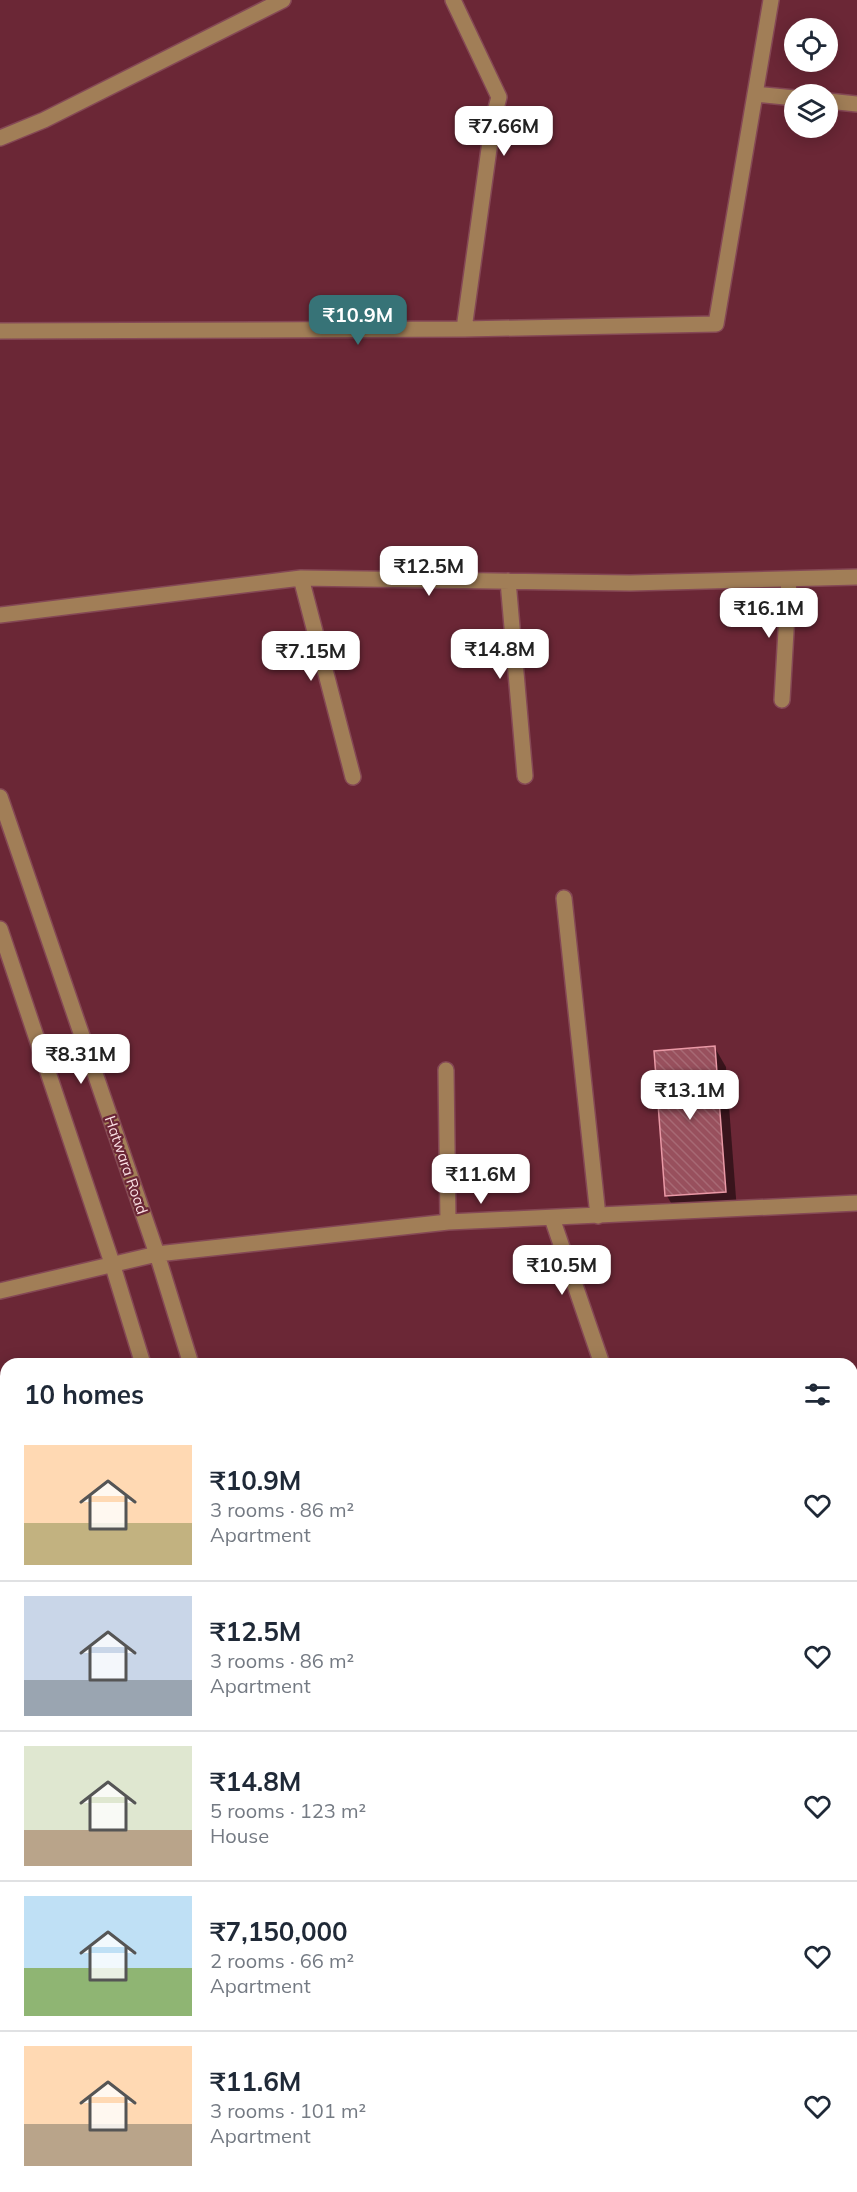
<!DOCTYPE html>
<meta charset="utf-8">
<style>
body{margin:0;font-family:Mulish,sans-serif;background:#f6f6f7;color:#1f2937;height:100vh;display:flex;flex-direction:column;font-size:22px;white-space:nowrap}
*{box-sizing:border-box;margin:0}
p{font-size:20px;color:#747a83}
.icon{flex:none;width:33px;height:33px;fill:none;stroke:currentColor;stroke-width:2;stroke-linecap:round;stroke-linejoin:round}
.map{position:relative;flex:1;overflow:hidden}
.panel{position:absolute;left:0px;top:1358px;width:858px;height:836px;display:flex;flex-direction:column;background:#fff;border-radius:18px 18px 0 0;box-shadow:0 3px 15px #0003}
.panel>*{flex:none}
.fabs{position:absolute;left:784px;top:18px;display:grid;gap:12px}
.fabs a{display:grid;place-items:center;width:54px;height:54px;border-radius:50%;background:#fff;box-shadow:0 3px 15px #0003;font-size:30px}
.price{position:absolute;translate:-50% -51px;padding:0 14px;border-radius:12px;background:#fff;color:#222;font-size:20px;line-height:39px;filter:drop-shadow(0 2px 3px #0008)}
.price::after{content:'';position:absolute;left:50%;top:36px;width:18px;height:14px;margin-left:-9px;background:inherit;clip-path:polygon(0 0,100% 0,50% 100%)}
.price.current{background:#377377;color:#fff}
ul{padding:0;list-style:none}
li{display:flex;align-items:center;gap:18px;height:150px;padding:0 24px}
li+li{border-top:2px solid #e0e1e3}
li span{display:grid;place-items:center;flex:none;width:168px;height:120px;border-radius:0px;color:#555}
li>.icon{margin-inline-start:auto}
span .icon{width:72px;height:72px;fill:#fffc;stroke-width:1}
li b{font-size:26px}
h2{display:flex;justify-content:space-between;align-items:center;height:72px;padding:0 24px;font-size:26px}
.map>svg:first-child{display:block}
</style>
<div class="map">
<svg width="857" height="2192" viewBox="0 0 857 2192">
<defs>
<pattern id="building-back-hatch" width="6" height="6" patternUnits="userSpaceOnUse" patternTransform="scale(1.5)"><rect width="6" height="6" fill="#98505d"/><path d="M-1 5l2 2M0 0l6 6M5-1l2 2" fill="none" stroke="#a76974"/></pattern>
</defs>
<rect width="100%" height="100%" fill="#6b2736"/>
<path fill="#0007" d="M 715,1048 L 726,1067 L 737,1211 L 678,1215 L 667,1196 L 656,1052 Z"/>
<path fill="url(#building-back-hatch)" stroke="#ea99a6" stroke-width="1.5" d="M 715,1046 L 726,1192 L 665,1196 L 654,1051 Z"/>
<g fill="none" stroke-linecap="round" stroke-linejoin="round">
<defs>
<path id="minor" d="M 453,0 L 499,97 L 493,120 L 464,329
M 755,94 L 795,98
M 828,101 L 857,104
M 0,138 L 44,120 L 283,0
M 0,331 L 464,329 L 716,324 L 771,0
M 301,578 L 353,777
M 508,581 L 525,776
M 0,615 L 301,578 L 630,583 L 857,577
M 782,700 L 789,579
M 0,797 L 157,1254 L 191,1364
M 564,898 L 598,1216
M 0,929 L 112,1263 L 143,1364
M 446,1070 L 448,1222
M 552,1218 L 602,1364
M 0,1291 L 157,1254 L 448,1222 L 857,1203
M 0,1534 L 6,1533
M 852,1609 L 857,1607
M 0,1803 L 6,1801
M 0,1857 L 6,1875
M 0,2008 L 6,2006
M 108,2187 L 109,2192
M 202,2187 L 203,2192
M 412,2187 L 414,2192
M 455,2187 L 456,2192
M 784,2187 L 786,2192"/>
</defs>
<use href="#minor" stroke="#854855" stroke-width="18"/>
<use href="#minor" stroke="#a17e57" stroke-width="15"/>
</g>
<g text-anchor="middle" stroke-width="4.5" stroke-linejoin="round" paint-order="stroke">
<g font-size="15" fill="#fbe0e4" stroke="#6b2736">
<text transform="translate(126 1165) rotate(71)" y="5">Hatwara Road</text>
</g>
</g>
</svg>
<div class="fabs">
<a><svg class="icon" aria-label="locate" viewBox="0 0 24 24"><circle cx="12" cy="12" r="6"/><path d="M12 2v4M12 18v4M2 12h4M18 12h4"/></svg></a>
<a><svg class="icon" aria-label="layers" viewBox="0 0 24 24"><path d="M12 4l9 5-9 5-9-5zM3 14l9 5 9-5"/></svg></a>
</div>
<b class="price" style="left:504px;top:157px">₹7.66M</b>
<b class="price current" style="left:358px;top:346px">₹10.9M</b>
<b class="price" style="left:429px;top:597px">₹12.5M</b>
<b class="price" style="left:769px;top:639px">₹16.1M</b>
<b class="price" style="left:500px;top:680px">₹14.8M</b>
<b class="price" style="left:311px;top:682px">₹7.15M</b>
<b class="price" style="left:81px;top:1085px">₹8.31M</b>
<b class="price" style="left:690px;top:1121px">₹13.1M</b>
<b class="price" style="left:481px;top:1205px">₹11.6M</b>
<b class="price" style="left:562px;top:1296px">₹10.5M</b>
<section class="panel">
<h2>10 homes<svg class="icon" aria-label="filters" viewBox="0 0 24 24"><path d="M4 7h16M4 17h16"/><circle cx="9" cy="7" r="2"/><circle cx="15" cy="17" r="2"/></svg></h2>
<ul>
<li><span style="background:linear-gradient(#ffd9b3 65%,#c2b280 0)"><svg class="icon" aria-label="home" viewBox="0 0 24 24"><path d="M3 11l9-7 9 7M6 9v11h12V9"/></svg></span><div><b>₹10.9M</b><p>3 rooms · 86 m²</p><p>Apartment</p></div><svg class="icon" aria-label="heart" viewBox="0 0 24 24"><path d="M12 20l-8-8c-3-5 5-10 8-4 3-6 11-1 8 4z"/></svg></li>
<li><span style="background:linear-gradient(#c9d6e8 70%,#9aa5b1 0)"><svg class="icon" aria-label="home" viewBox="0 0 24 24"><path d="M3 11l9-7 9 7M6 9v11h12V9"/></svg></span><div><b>₹12.5M</b><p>3 rooms · 86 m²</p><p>Apartment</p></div><svg class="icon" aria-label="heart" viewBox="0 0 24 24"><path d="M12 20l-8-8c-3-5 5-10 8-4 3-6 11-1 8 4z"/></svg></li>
<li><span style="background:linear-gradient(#dfe7d0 70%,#b9a48a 0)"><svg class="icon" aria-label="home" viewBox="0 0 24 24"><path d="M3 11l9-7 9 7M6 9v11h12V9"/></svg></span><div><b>₹14.8M</b><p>5 rooms · 123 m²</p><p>House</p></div><svg class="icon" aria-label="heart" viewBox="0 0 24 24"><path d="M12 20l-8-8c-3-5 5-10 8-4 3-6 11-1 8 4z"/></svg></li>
<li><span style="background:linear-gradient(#bfe0f5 60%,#8fb573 0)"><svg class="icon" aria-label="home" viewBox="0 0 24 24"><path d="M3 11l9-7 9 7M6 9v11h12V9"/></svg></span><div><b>₹7,150,000</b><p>2 rooms · 66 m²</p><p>Apartment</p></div><svg class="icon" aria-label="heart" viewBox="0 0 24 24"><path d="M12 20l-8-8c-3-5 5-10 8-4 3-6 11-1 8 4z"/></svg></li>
<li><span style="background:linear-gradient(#ffd9b3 65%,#b9a48a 0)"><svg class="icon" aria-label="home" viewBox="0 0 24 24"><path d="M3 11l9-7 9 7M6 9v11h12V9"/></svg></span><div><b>₹11.6M</b><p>3 rooms · 101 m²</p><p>Apartment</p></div><svg class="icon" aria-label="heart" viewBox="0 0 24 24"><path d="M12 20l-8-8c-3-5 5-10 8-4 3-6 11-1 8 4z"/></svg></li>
</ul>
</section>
</div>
